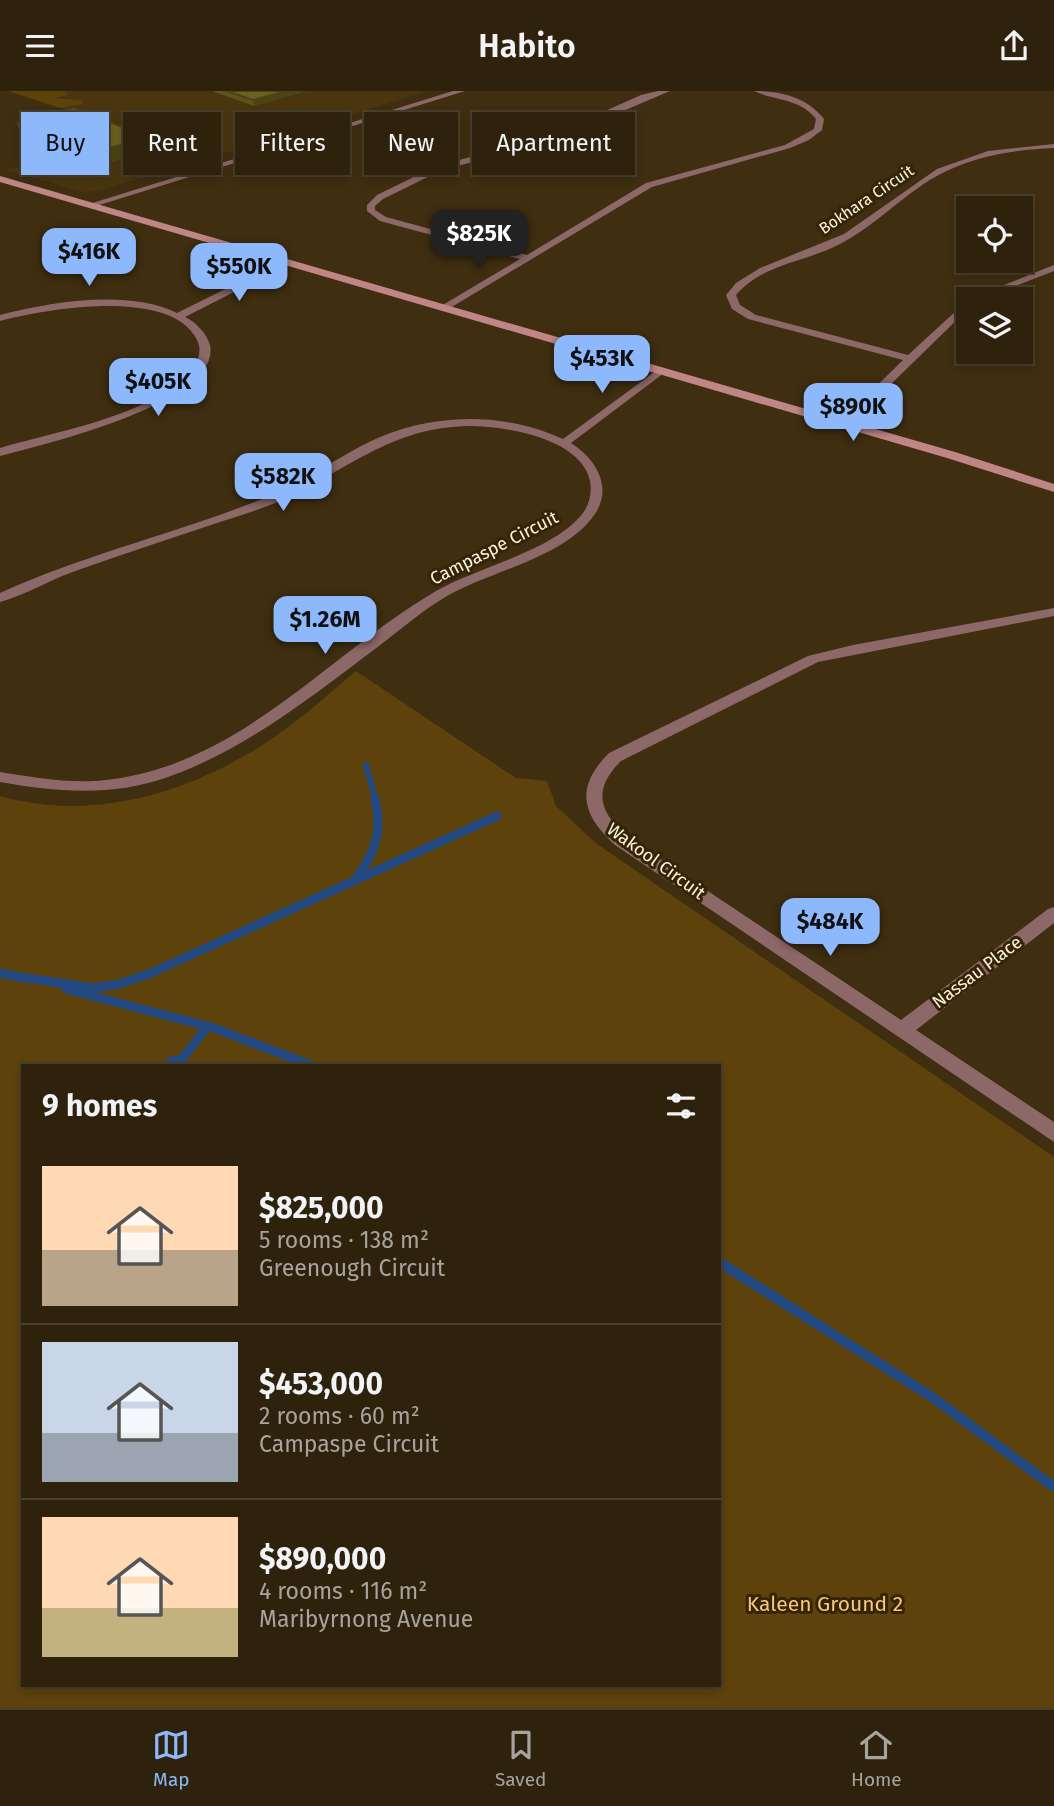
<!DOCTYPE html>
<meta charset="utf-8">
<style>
body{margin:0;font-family:"Fira Sans",sans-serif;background:#3b2f1a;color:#f1f3f6;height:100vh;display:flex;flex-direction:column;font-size:26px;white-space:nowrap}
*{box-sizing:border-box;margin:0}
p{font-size:23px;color:#a7a49d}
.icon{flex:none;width:38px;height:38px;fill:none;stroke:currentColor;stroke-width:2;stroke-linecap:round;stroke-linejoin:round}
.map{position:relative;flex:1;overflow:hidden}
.side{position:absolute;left:21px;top:973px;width:700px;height:623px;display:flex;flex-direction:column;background:#2f220c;border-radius:0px;box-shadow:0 4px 10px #0003,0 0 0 2px #4a3f2d}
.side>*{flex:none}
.top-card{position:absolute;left:21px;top:21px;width:700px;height:63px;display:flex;gap:14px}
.controls{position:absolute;left:956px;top:105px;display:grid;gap:14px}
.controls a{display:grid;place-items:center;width:77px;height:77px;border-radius:0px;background:#2f220c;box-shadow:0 4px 10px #0003,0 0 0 2px #4a3f2d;font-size:35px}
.price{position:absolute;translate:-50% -60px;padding:0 16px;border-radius:14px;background:#8db9fc;color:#111;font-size:23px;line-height:46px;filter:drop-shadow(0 2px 4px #0008)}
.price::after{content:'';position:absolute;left:50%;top:42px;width:21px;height:16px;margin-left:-10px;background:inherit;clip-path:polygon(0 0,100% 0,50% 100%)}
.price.on{background:#222;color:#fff}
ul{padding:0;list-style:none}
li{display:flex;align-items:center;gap:21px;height:175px;padding:0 21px}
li+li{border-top:2px solid #4a3f2d}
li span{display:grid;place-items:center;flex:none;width:196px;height:140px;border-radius:0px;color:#555}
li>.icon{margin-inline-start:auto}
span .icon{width:84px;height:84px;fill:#fffc;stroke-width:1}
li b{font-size:30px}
h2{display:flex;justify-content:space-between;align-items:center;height:84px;padding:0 21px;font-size:30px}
.chip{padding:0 24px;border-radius:0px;background:#2f220c;box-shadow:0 4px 10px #0003,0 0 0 2px #4a3f2d;font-size:24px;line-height:63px}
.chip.on{background:#8db9fc;color:#111}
header{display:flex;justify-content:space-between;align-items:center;height:91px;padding:0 21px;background:#2f220c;font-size:32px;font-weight:600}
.tab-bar{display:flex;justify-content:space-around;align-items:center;height:98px;border-top:2px solid #4a3f2d;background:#2f220c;font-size:19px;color:#a7a49d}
.tab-bar a{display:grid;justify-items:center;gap:4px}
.tab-bar .on{color:#8db9fc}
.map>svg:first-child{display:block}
</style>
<header><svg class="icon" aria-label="menu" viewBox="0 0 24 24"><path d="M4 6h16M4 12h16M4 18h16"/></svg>Habito<svg class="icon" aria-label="share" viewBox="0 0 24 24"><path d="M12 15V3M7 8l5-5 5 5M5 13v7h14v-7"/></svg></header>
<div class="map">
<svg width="1054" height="1617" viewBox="0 0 1054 1617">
<rect width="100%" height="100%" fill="#3f2e10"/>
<path fill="#4a350f" d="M 8,0 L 429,0 L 98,100 L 83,101 L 5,79 L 95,54 L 126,67 L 172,53 Z"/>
<path fill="#5e420b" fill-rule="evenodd" d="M 8,0 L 65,0 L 68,4 L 54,7 L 81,9 L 83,13 L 60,17 Z
M 356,580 L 516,687 L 547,690 L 556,715 L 597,753 L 1054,1066 L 1054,1617 L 0,1617 L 0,705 C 91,731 186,703 264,653 C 297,632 326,605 356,580 ZM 23,975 L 719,975 L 719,1594 L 23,1594 Z"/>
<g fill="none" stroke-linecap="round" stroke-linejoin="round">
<path stroke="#234983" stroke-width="6" d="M 366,674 L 376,710"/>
<path stroke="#234983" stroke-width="9" d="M 356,788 C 375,761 383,741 375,708
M 0,882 L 23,887
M 21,886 L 92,897 L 119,893 L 151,882 L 497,725
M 66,898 L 214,937 L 313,975
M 169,974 L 171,970 L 181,969 L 208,935"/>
<path stroke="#234983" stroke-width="10" d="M 719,1171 L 932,1306 L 1054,1396"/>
<path fill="#8d6868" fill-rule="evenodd" d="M 453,0 L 465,0 L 93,116 L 86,114 Z
M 658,0 L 670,0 L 553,50 L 442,79 L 383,108 L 375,115 L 375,119 L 386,126 L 527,164 L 646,92 L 785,54 L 814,38 L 816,28 C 800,7 775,10 754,0 C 781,0 807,6 824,28 L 822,39 L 809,49 L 790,57 L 652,96 L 445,220 L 440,217 L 441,215 L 520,168 L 380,130 L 367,120 L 367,114 L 377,104 L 436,75 L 547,46 L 641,4 Z
M 1054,53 L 1054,57 C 1006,59 958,68 918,97 C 892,115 869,138 840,153 C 806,171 762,173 736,204 L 740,214 L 756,224 L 908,264 L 968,209 L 968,218 L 848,335 L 838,333 L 903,269 L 748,228 L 732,218 L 726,204 L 736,192 L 760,177 L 844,143 L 937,78 L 988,60 Z
M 286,168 L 291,171 L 289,173 L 185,226 C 195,230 207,243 210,254 C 222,312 41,354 0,365 L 0,357 C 57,340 139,327 185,287 C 195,278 204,262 197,249 C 171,196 46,218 0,230 L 0,224 C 51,211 128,198 177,222 Z
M 1054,174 L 1054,180 L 982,208 L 969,208 Z
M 660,277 L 665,280 L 664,282 L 571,352 C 596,368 613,396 595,423 C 566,466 491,480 447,505 C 423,519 401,538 379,555 C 312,605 247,658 168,686 C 112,706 56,701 0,691 L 0,681 C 38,687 75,694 114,688 C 243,670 329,563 436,500 C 477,476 554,460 583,422 C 590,413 592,400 590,390 C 581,347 505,335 469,335 C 390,336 345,381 278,411 C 256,420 231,427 208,435 C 166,449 123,463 81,478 C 53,487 28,503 0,511 L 0,502 C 86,463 177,442 265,407 C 299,394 330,371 363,354 C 424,322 500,319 563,348 Z
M 1054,517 L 1054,525 L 818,571 L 621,670 C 592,699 599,720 627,746 L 901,929 L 1048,818 L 1054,816 L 1054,832 L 916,939 L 1054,1031 L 1054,1051 L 615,754 C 581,723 575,696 609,662 L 808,565 L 853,554 Z"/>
<path fill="#c08686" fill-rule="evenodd" d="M 0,85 L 955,361 L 1054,393 L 1054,401 L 947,367 L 0,91 Z"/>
</g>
<path fill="#5d531c" d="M 212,0 L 307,0 L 254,15 Z
M 17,32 L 148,46 L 151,59 L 92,77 L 21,45 Z"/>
<path fill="#4c4316" d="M 286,0 L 307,0 L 254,15 L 253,9 Z
M 148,46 L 151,59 L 92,77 L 89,63 Z"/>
<path fill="#6c6020" stroke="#4c4316" stroke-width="2" d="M 227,0 L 286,0 L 253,9 Z
M 74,17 L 148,46 L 89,63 L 17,32 Z"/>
<g text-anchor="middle" stroke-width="6" stroke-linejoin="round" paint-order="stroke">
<g font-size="16" fill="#fdf2e1" stroke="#352406">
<text transform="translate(866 108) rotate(-34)" y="6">Bokhara Circuit</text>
</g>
<g font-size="18" fill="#fdf2e1" stroke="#352406">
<text transform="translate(494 457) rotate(-27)" y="6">Campaspe Circuit</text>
<text transform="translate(656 770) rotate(36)" y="6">Wakool Circuit</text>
<text transform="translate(977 881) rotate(-37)" y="6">Nassau Place</text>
</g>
<g font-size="21" fill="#f7c77b" stroke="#352406">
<text x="825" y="1520">Kaleen Ground 2</text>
</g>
</g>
</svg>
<div class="controls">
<a><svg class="icon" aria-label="locate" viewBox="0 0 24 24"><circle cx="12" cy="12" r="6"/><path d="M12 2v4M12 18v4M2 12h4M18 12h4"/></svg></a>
<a><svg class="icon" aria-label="layers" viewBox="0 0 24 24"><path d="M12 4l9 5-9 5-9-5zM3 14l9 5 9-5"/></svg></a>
</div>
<b class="price on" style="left:479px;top:179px">$825K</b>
<b class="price" style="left:89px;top:197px">$416K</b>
<b class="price" style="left:239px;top:212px">$550K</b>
<b class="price" style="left:602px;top:304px">$453K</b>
<b class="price" style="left:158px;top:327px">$405K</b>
<b class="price" style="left:853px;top:352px">$890K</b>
<b class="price" style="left:283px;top:422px">$582K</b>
<b class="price" style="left:325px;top:565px">$1.26M</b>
<b class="price" style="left:830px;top:867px">$484K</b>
<div class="top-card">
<a class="chip on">Buy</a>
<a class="chip">Rent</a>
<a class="chip">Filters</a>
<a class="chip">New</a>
<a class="chip">Apartment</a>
</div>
<section class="side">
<h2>9 homes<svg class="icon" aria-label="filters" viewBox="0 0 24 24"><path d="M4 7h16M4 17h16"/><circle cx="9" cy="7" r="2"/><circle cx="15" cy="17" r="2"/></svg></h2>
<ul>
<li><span style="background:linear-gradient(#ffd9b3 60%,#b9a48a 0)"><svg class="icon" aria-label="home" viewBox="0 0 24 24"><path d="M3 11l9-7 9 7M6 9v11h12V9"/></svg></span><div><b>$825,000</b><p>5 rooms · 138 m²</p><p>Greenough Circuit</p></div></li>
<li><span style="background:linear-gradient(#c9d6e8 65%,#9aa5b1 0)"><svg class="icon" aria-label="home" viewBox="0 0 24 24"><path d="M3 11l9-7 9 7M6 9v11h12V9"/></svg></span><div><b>$453,000</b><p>2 rooms · 60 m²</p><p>Campaspe Circuit</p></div></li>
<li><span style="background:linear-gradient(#ffd9b3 65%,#c2b280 0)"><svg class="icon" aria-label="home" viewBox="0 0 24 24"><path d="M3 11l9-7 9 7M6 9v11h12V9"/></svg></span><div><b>$890,000</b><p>4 rooms · 116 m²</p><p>Maribyrnong Avenue</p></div></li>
</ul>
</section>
</div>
<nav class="tab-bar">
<a class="on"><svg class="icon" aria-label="map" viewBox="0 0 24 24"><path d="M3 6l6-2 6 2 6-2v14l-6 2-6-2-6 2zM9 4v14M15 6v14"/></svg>Map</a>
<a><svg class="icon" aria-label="saved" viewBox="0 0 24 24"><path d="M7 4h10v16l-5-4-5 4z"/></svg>Saved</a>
<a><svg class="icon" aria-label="home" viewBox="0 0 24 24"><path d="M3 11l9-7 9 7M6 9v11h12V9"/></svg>Home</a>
</nav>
